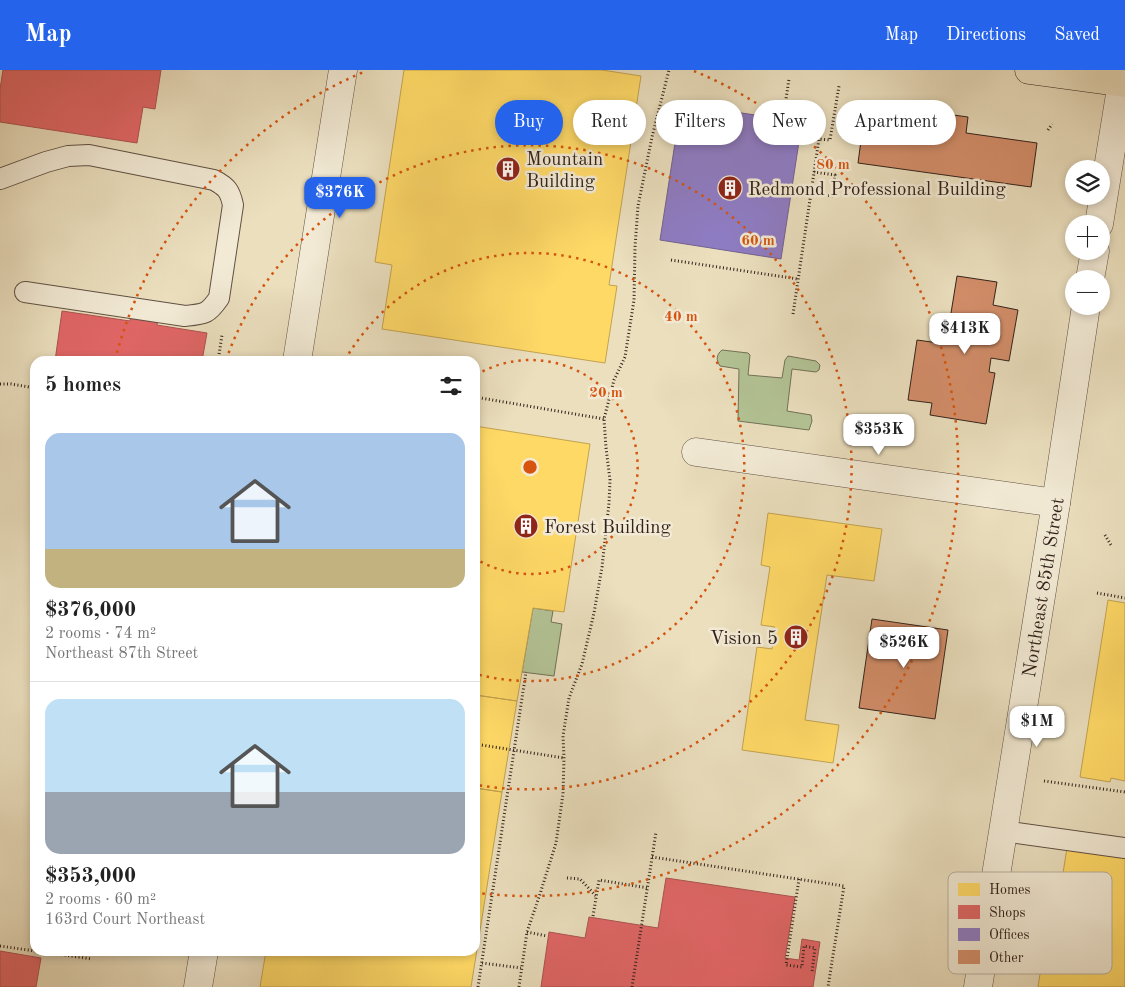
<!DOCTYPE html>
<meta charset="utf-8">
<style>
body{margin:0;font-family:"Old Standard TT",serif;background:#f6f6f6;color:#222;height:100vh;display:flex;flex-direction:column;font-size:19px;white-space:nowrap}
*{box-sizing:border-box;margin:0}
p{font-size:16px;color:#767676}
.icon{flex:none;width:28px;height:28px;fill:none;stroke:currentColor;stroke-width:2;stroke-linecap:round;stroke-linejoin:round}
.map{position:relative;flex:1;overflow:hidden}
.panel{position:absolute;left:30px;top:286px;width:450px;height:600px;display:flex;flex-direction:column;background:#fff;border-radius:15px;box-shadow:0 2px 8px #0003}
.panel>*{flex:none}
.hud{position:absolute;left:495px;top:30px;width:475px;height:45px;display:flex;gap:10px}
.tools{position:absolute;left:1065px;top:90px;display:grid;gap:10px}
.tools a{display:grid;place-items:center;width:45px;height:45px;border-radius:50%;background:#fff;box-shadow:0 2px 8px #0003;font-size:25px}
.price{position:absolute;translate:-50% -42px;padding:0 11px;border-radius:10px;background:#fff;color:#222;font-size:16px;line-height:32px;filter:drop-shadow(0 1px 2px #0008)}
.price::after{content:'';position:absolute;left:50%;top:30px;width:15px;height:11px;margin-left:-8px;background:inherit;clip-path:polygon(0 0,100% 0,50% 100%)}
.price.current{background:#2563eb;color:#fff}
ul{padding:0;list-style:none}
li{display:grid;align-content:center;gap:10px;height:265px;padding:0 15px}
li+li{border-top:1px solid #e0e0e0}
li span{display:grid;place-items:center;height:155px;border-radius:15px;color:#555}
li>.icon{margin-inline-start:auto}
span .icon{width:90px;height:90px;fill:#fffc;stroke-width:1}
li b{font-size:21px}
h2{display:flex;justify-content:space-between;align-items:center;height:60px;padding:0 15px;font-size:21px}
.tag{padding:0 18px;border-radius:22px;background:#fff;box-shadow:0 2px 8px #0003;font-size:18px;line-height:45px}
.tag.current{background:#2563eb;color:#fff}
header{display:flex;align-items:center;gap:30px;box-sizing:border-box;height:70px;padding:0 25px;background:#2563eb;color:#fff}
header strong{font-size:24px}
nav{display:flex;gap:28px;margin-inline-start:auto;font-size:18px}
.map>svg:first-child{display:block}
</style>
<header>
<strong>Map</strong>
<nav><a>Map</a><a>Directions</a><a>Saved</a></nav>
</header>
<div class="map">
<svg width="1125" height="917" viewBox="0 0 1125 917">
<rect width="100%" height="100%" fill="#ebdfbe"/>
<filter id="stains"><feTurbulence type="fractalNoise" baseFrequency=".004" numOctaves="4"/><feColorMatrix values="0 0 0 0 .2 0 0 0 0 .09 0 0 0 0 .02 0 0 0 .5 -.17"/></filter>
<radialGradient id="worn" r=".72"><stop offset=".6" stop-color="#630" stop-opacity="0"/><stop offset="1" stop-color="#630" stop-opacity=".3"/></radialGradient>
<path fill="#b3c395" stroke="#727258" d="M 722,280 L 748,283 L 750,285 L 748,305 L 782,308 L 785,290 L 788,286 L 816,291 L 820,295 L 819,300 L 816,302 L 792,299 L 787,341 L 811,345 L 812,351 L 809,360 L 738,351 L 739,299 L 720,296 C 716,290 716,285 722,280 Z
M 533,538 L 553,541 L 551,552 L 562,554 L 554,606 L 522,602 Z"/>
<path fill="#ffd966" stroke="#c2a250" d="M 404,0 L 602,0 L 641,6 L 609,215 L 617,216 L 605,293 L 382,259 L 392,195 L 375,192 Z
M 475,356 L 590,374 L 564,542 L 533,538 L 517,631 L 475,625 Z
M 768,443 L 882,459 L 874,511 L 827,505 L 805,650 L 839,655 L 833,693 L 742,680 L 757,577 L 772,579 L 775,557 L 761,555 L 770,497 L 761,495 Z
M 1108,530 L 1125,533 L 1125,711 L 1111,708 L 1110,712 L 1080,707 Z
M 475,625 L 517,631 L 502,722 L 475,718 Z
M 475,718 L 502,722 L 471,917 L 260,917 L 266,881 L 475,881 Z
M 1067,778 L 1125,787 L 1125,917 L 1038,917 L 1052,826 L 1059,828 Z"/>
<path fill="#e06666" stroke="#ac5250" d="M 3,0 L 161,0 L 155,39 L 143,37 L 137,73 L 0,52 L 0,19 Z
M 62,241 L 130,251 L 131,244 L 158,249 L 157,255 L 207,263 L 202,291 L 55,291 Z
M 666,808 L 795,827 L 785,888 L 799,890 L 802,869 L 820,872 L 813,917 L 541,917 L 549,862 L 585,868 L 589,847 L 658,858 Z
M 0,881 L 41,888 L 36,917 L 0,917 Z"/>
<path fill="#8e7cc3" stroke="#726191" d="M 681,34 L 802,52 L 781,189 L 660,170 Z"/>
<path fill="#d38e6a" stroke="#32221b" d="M 866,33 L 968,47 L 966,63 L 1037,73 L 1031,117 L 858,93 Z
M 957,206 L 997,212 L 993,235 L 1018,240 L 1009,291 L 991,288 L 989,302 L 995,303 L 986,354 L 930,345 L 932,333 L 908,330 L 917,270 L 946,274 Z
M 872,549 L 948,560 L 935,649 L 859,638 Z"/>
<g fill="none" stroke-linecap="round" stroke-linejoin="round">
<defs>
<path id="service" d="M 0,109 L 46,92 L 68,86 L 89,85 L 214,110 C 227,117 230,121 233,135 L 219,228 C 208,244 205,244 185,246 L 25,222
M 1003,761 L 1125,778"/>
<path id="minor" d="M 297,291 L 343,0
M 696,382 L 1056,433
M 198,917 L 204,881"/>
<g id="tertiary">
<path d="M 1099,154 L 1124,0"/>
<path d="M 1090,209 L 1095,181"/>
<path id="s1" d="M 978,917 L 1056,433 L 1086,236"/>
</g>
<path id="primary" d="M 1029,0 L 1125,13"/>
</defs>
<use href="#service" stroke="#605144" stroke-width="22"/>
<use href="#minor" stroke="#605144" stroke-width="29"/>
<use href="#tertiary" stroke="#605144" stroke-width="29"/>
<use href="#primary" stroke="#32221b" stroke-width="29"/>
<path stroke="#32221b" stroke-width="3" stroke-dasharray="1 2.5" stroke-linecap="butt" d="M 783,49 L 789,9
M 1048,60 L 1052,54
M 799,66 L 819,69
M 811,123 L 832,126 L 835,105 L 814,102
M 671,190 L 798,209
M 793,244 L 819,69 L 830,70 L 839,16
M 218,290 L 228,291
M 218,291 L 222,265
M 0,314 L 11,314 L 35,318
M 475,327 L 604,349
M 1105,465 L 1111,475
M 1097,523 L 1125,528
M 475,674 L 564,688
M 1044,711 L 1125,722
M 652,787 L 844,816 L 828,917
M 567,808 L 580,809 L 596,826
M 799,809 L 786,895 L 802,897 L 804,876 L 815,878 L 812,902
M 593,846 L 599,810 L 648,818
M 527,862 L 547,866
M 0,876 L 35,881
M 37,881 L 92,889
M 482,893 L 521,898
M 478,917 L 526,602
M 519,917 L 527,862 L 540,824 L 556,773 L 563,724 L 564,688 L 563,666 L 569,628 L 582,594 L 594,543 L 602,497 L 609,433 L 610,410 L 606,378 L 604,349 L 614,310 L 625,287 L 634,230 L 635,177 L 638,136 L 652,67 L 669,0
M 632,917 L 656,762"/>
<use href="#service" stroke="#f2ead5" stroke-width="20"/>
<use href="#minor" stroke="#f2ead5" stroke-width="28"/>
<use href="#tertiary" stroke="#f2ead5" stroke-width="28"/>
<use href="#primary" stroke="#ebdfbe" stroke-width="28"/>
</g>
<g fill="none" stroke="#d6540e" stroke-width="2.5" stroke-dasharray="2.5 5">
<path d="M476 305A107 107 0 1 1 476 489"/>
<path d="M345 290A214 214 0 1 1 476 604"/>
<path d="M226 290A322 322 0 1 1 477 715"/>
<path d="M115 290A429 429 0 0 1 366 1M694 1A429 429 0 0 1 478 823"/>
</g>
<defs>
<symbol id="building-disc" viewBox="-11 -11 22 22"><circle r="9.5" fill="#8f2418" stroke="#f2ead5"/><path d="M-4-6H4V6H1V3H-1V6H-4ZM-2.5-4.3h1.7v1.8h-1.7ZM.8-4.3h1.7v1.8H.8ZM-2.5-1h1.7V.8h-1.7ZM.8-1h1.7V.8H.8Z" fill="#fff"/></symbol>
</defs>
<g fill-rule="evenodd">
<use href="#building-disc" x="494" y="85" width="28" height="28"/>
<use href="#building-disc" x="716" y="104" width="28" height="28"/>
<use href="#building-disc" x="512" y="442" width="28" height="28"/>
<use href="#building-disc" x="782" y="553" width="28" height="28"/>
</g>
<g text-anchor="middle" stroke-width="5" stroke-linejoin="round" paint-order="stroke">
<g font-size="19" fill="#32221b" stroke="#f2ead5" text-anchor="start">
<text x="526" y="95">Mountain<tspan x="526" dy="22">Building</tspan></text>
<text x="748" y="125">Redmond Professional Building</text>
<text x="544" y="463">Forest Building</text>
<text x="778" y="574" text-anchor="end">Vision 5</text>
</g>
<g font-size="19" fill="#32221b" stroke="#f2ead5">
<text dy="7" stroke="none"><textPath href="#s1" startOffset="405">Northeast 85th Street</textPath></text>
</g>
</g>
<rect x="948" y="802" width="164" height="102" rx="8" fill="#f2ead5" stroke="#b8ae9d" stroke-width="1"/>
<rect x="958" y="813" width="22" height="13" fill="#ffd966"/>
<rect x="958" y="835" width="22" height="14" fill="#e06666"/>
<rect x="958" y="858" width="22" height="13" fill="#8e7cc3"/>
<rect x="958" y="880" width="22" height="14" fill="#d38e6a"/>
<g font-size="14" fill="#32221b">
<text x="989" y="824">Homes</text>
<text x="989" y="847">Shops</text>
<text x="989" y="869">Offices</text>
<text x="989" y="892">Other</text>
</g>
<circle cx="530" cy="397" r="8" fill="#d6540e" stroke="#f2ead5" stroke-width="2.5"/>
<g font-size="15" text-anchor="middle" font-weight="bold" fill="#d6540e" stroke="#f2ead5" stroke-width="5" stroke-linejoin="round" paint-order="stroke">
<text x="833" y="99">80 m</text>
<text x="758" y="175">60 m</text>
<text x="681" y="251">40 m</text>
<text x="606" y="327">20 m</text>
</g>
<rect width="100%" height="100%" filter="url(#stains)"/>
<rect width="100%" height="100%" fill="url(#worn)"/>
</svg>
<div class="tools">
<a><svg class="icon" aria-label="layers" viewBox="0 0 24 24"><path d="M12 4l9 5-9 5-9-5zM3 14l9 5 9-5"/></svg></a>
<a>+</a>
<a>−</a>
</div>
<b class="price current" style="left:340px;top:149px">$376K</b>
<b class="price" style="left:965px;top:285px">$413K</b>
<b class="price" style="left:879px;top:386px">$353K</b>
<b class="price" style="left:904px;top:599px">$526K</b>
<b class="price" style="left:1037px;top:678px">$1M</b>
<div class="hud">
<a class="tag current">Buy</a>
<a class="tag">Rent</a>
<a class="tag">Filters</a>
<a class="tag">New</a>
<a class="tag">Apartment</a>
</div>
<section class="panel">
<h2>5 homes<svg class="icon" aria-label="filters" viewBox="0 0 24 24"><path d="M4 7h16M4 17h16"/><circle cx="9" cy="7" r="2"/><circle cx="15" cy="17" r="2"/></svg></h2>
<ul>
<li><span style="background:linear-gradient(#a9c7e8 75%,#c2b280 0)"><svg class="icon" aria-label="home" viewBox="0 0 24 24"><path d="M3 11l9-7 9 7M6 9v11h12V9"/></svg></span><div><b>$376,000</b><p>2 rooms · 74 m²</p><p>Northeast 87th Street</p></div></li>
<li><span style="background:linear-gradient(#bfe0f5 60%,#9aa5b1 0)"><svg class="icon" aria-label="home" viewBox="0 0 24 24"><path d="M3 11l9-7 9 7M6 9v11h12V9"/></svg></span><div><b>$353,000</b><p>2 rooms · 60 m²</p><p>163rd Court Northeast</p></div></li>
</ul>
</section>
</div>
